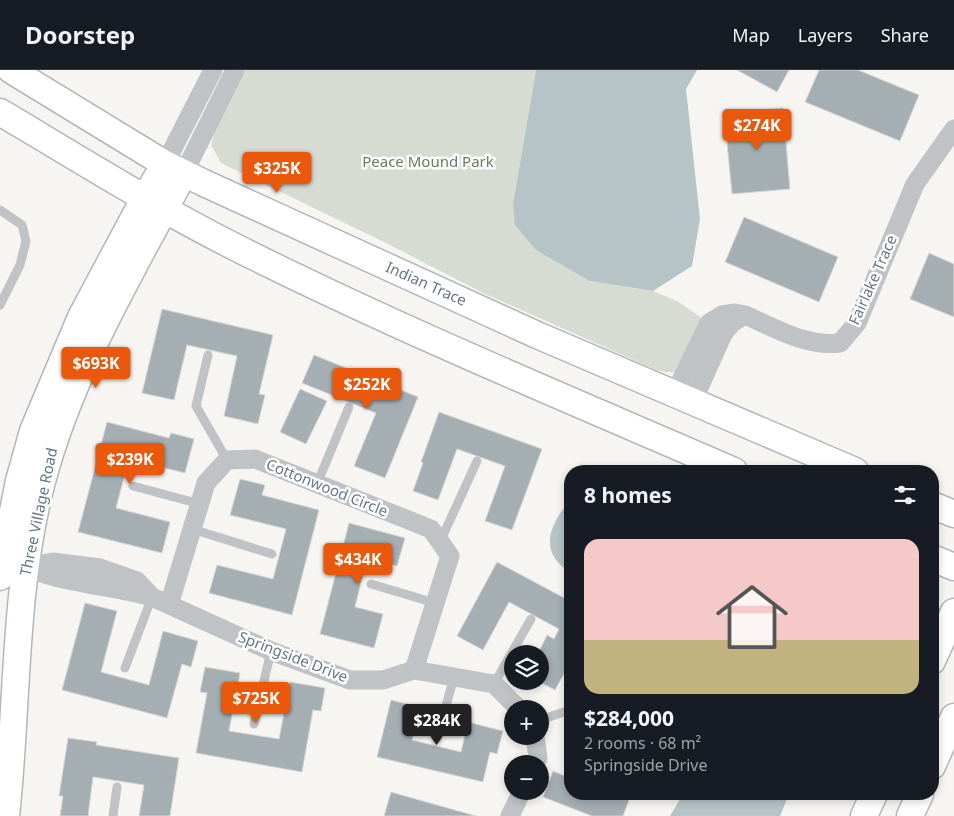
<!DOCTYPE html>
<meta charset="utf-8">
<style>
body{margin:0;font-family:"Noto Sans",sans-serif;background:#242831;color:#f1f3f6;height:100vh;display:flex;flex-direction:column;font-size:19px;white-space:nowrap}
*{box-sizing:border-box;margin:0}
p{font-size:16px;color:#9ea1a6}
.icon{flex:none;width:28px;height:28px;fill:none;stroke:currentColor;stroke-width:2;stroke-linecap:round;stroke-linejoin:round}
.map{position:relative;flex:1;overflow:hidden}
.drawer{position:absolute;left:564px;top:395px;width:375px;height:335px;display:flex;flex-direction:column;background:#171b24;border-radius:20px;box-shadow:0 2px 8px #0003}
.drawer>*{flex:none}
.tools{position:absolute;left:504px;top:575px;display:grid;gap:10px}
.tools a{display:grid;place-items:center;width:45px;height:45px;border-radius:50%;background:#171b24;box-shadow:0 2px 8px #0003;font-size:25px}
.price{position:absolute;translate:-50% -42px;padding:0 11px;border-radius:5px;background:#ea580c;color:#fff;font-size:16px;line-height:32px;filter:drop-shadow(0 1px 2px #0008)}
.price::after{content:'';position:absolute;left:50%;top:30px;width:15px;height:11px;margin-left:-8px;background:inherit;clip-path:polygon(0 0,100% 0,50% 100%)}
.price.current{background:#222;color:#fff}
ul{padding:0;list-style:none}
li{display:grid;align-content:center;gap:10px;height:265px;padding:0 20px}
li+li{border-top:1px solid #363941}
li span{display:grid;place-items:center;height:155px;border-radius:15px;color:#555}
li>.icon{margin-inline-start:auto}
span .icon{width:90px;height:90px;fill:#fffc;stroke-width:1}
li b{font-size:21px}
h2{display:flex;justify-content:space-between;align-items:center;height:60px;padding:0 20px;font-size:21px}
header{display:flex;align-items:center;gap:30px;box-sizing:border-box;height:70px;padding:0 25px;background:#171b24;border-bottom:1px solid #363941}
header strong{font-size:24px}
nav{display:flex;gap:28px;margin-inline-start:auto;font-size:18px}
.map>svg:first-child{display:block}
</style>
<header>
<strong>Doorstep</strong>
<nav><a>Map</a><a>Layers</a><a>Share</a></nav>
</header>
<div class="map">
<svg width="954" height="746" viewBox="0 0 954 746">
<rect width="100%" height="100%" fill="#f6f5f2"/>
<path fill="#d7dcd3" d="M 245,0 L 536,0 L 513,134 L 590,211 L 653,221 L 677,231 L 709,253 C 702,265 686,298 674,302 C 667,303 660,301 654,299 L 483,223 L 386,173 L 221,93 L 211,75 L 217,52 Z"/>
<path fill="#b7c4c7" d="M 536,0 L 697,0 L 686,19 L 700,149 L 692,196 L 653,221 L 590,211 L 536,180 L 515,155 L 513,134 Z
M 570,431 L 570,502 C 538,483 549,454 570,431 Z
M 683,724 L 789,724 L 780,746 L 670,746 Z"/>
<path fill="#a5afb3" stroke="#d7d7d5" d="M 737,0 L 789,0 L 777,22 Z
M 819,0 L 858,0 L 919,25 L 900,71 L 805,32 Z
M 783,38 L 790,119 L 732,124 L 724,43 Z
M 744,147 L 838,187 L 819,232 L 725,192 Z
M 929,183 L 954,194 L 954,247 L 910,229 Z
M 162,239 L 273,265 L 259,324 L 265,325 L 258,354 L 224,346 L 237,286 L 187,275 L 174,330 L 142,323 Z
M 314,285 L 418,327 L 385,408 L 354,396 L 376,343 L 302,313 Z
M 300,319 L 327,331 L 306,374 L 280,362 Z
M 439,342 L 542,379 L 512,460 L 485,451 L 505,396 L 457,379 L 438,430 L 413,421 L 423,393 L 421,392 Z
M 107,352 L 169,368 L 171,363 L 194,369 L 185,403 L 129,389 L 116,438 L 170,452 L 162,483 L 78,462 Z
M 240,409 L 265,415 L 262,425 L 319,440 L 292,545 L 209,523 L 217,495 L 273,509 L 286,459 L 230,445 Z
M 349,453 L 405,468 L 397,496 L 367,488 L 355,537 L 383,544 L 374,578 L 320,564 Z
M 497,492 L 570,531 L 570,593 L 555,620 L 538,611 L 540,611 L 540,584 L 538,584 L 547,565 L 554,569 L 559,559 L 509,532 L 483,580 L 457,566 Z
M 85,533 L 117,541 L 101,602 L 149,615 L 163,561 L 198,571 L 191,597 L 182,594 L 167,648 L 62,620 Z
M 205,597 L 240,603 L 229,661 L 279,669 L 290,612 L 325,618 L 321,641 L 313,640 L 302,702 L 196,683 L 207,623 L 200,622 Z
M 391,630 L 419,637 L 412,670 L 461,682 L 468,652 L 503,661 L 497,684 L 490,682 L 483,712 L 377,687 Z
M 68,668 L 97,672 L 96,675 L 179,688 L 170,746 L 139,746 L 144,715 L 93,707 L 88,746 L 60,746 L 63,726 L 59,726 Z
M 553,701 L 570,708 L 570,724 L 612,724 L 629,730 L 623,746 L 592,746 L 543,727 Z
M 391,722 L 476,746 L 384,746 Z"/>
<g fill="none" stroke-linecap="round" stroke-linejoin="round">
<defs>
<path id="secondary" d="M 11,0 L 165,94 L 204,113 L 537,265 L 855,401
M 0,42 C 79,89 157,138 239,179 C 401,260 568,329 734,401
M 932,435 L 954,444
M 932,488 L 954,497
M 0,507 L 19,411 L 33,361 L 81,247 L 144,129 L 165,94
M 932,591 L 954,542
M 932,696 L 954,647
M 6,746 C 18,636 13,524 41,415 C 70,304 130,204 184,103
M 864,746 L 874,724
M 910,746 L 920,724"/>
</defs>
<use href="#secondary" stroke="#b1b7bb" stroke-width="29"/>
<path stroke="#bfc3c6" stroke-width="9" d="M 0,140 L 22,155 L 26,171 L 20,195 L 0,235
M 208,285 L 196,336 L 227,390
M 317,414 L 349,337
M 133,416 L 200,434
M 192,459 L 272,484
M 440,472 L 477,391
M 371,514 L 435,533
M 125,598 L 152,527
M 494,614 L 531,549
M 540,650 L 570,640
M 254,654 L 271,581
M 437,668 L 454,607
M 113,746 L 117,717"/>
<path stroke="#bfc3c6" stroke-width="19" d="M 165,94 L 213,0
M 184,103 L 235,0
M 745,245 C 775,258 806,277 840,273 L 857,253 L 915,114 L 954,59
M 675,323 L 709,253 L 722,245 L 735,243 L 745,245 L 732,253 L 723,264 L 693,331
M 14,496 C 28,498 39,503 52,506 C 85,515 119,518 152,527 L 137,511 L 100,498 L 53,492 L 25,497
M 152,527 L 271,581 L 350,610 L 383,610 L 414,600 L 494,614 L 519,639
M 169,535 L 206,413 L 227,390 L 255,389 L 431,459 L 450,486 L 414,600
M 535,666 L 538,688 L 535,694
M 510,746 L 522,721"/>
<use href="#secondary" stroke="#fff" stroke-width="26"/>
</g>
<g text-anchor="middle" stroke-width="5" stroke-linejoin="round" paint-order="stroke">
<g font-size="15" fill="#6a7a64" stroke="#fff">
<text x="428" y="97">Peace Mound Park</text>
</g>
<g font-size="15" fill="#657882" stroke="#fff">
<text transform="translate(873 210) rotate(-66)" y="5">Fairlake Trace</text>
<text transform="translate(426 214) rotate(24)" y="5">Indian Trace</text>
<text transform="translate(327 418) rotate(22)" y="5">Cottonwood Circle</text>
<text transform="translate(39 442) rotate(-78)" y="5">Three Village Road</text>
<text transform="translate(293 587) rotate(21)" y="5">Springside Drive</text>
</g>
</g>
</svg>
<div class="tools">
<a><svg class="icon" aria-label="layers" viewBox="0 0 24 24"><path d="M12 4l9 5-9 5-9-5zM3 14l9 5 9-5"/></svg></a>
<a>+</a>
<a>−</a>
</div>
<b class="price" style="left:757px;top:81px">$274K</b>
<b class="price" style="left:277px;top:124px">$325K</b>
<b class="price" style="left:96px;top:319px">$693K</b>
<b class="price" style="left:367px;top:340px">$252K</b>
<b class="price" style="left:130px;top:415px">$239K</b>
<b class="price" style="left:358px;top:515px">$434K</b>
<b class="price" style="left:256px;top:654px">$725K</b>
<b class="price current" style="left:437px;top:676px">$284K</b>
<section class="drawer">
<h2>8 homes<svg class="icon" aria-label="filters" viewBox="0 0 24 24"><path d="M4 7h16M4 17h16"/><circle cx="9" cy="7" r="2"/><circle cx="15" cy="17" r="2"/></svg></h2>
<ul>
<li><span style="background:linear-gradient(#f6c9c9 65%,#c2b280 0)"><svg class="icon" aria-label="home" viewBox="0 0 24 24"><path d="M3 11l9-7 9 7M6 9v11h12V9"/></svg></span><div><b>$284,000</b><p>2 rooms · 68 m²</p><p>Springside Drive</p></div></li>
</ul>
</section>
</div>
